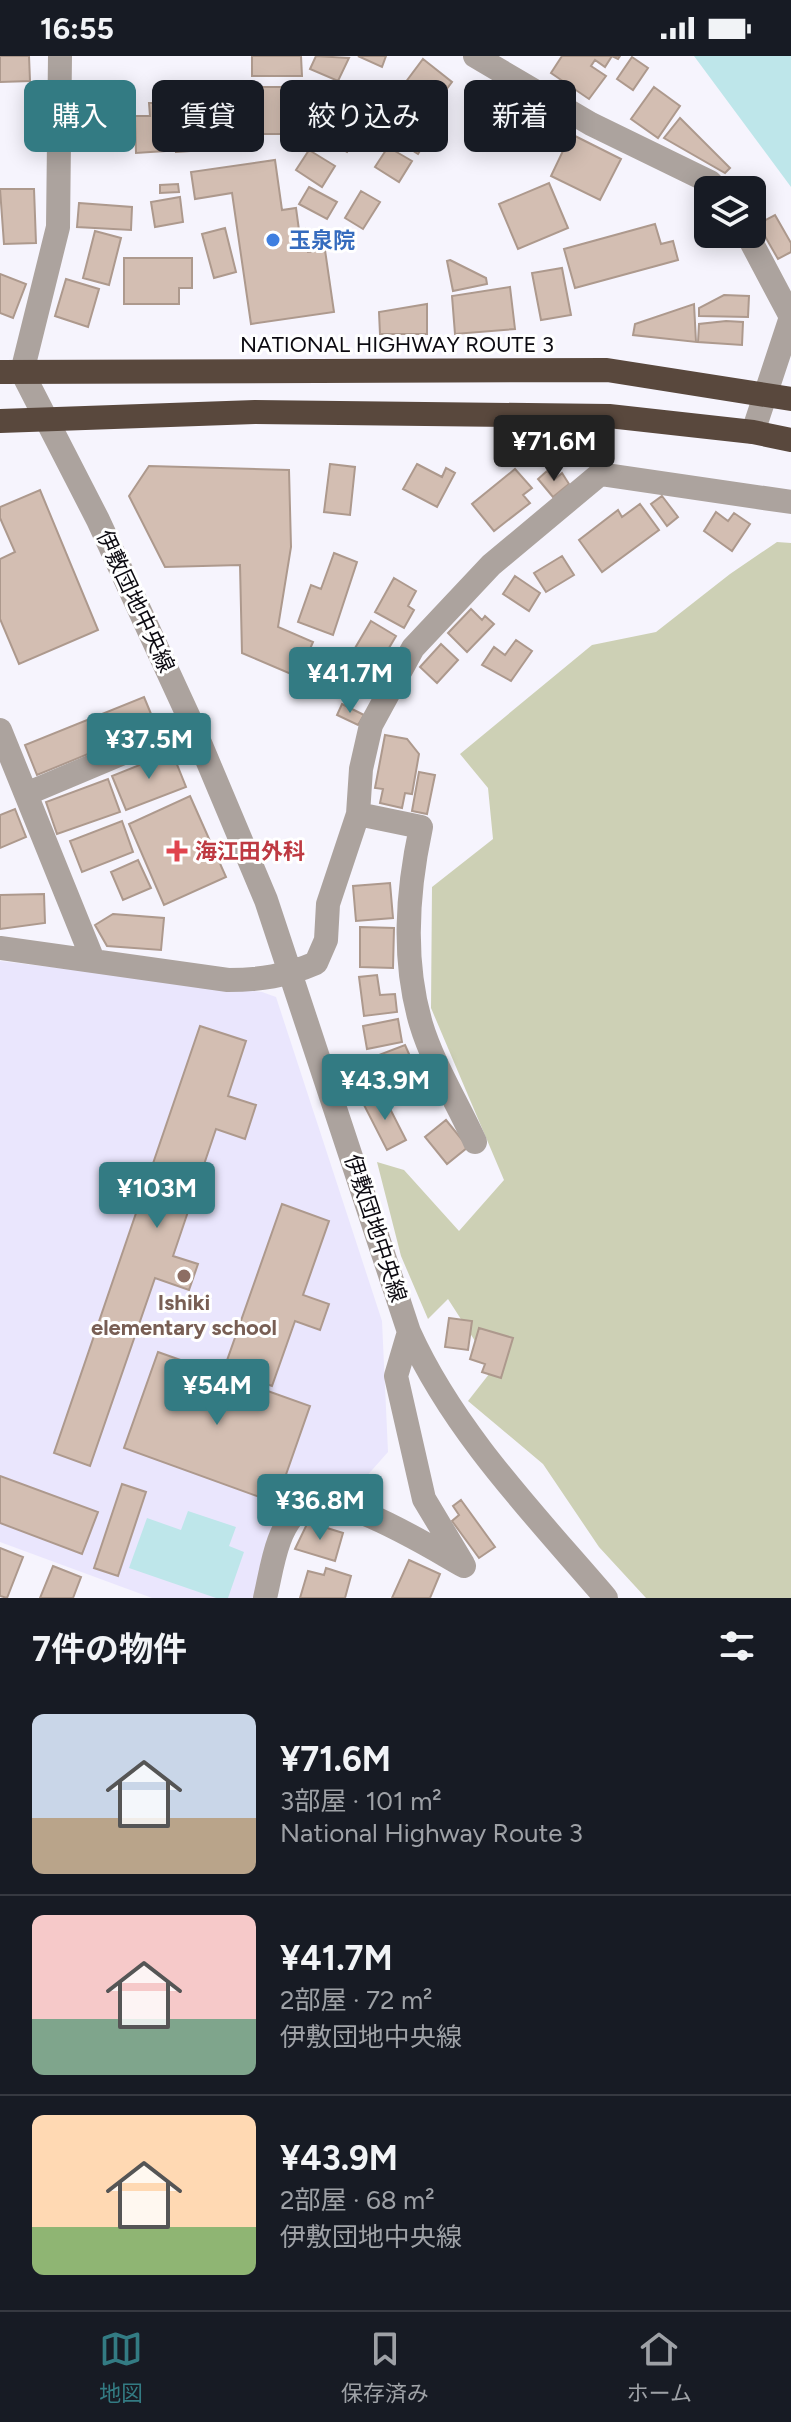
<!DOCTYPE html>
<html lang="ja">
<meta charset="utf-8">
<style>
body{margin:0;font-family:Figtree,"Noto Sans JP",sans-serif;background:#242831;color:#f1f3f6;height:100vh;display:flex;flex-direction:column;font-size:30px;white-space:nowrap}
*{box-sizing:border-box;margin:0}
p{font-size:26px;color:#9ea1a6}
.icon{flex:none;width:44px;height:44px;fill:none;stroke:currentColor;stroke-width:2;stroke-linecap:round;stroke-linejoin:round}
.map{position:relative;height:1542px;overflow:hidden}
.panel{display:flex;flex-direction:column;background:#171b24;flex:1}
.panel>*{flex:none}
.top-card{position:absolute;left:24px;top:24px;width:744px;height:72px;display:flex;gap:16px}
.controls{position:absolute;left:694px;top:120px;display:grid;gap:16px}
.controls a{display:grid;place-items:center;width:72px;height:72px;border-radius:12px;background:#171b24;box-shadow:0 4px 20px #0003;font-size:40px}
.price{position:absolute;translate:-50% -68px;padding:0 18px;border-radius:8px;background:#337b83;color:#fff;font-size:26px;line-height:52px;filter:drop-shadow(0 2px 4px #0008)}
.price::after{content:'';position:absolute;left:50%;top:48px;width:24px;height:18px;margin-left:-12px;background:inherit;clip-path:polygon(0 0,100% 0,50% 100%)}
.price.active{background:#222;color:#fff}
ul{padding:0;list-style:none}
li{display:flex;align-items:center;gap:24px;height:200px;padding:0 32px}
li+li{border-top:2px solid #363941}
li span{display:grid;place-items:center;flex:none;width:224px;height:160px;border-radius:12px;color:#555}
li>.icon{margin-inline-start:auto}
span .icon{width:96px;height:96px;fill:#fffc;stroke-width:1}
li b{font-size:34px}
h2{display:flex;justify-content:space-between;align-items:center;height:96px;padding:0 32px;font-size:34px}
.pill{padding:0 28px;border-radius:12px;background:#171b24;box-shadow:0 4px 20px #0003;font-size:28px;line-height:72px}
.pill.active{background:#337b83;color:#fff}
.status{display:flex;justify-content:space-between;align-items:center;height:56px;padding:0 40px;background:#171b24;direction:ltr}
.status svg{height:22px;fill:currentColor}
.tabs{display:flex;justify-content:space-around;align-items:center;height:112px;border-top:2px solid #363941;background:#171b24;font-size:22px;color:#9ea1a6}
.tabs a{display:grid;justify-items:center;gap:4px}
.tabs .active{color:#337b83}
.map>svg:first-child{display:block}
</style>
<div class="status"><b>16:55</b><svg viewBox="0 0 49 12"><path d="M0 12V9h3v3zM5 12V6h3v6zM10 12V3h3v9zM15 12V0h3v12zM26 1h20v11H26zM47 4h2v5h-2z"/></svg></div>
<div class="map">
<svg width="791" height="1542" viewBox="0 0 791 1542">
<rect width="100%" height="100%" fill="#f6f4fd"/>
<path fill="#eae6fd" d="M 0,905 L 262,936 L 276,941 L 382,1265 L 388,1396 L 349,1440 L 297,1421 L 272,1478 L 254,1542 L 152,1542 L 0,1486 Z"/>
<path fill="#cdd0b5" d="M 777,486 L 791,487 L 791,1542 L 646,1542 L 599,1491 L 543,1408 L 468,1345 L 493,1313 L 448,1243 L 428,1263 L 401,1200 L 377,1106 L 404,1114 L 459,1175 L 504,1124 L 431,952 L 432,831 L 493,783 L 488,732 L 460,698 L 592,589 L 656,576 L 730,518 Z"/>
<path fill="#bee6ea" d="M 694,0 L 791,0 L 791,131 Z
M 188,1455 L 236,1471 L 229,1490 L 244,1496 L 228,1542 L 216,1542 L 129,1512 L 147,1462 L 181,1474 Z"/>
<path fill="#d3beb2" stroke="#ad998d" stroke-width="2" d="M 0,0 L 29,0 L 30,25 L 0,26 Z
M 252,0 L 301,0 L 302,20 L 252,20 Z
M 316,0 L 349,2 L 338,25 L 310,13 Z
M 358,0 L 386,0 L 382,11 Z
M 562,0 L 620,0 L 618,3 L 612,0 L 605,11 L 595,4 L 591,10 L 606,20 L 589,43 L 551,17 Z
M 632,1 L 648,12 L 633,34 L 617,23 Z
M 423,3 L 452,26 L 431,54 L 402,31 Z
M 248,31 L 335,31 L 335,52 L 323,52 L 323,67 L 306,67 L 306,78 L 257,78 L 257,45 L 248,45 Z
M 654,31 L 680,50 L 658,82 L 631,63 Z
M 354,37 L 373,49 L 359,68 L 341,56 Z
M 203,44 L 205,94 L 176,96 L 174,46 Z
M 88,47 L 122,48 L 121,68 L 81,67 L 81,57 L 88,57 Z
M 149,47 L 162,47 L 165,95 L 136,97 L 135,60 L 150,60 Z
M 483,56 L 499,69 L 483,87 L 468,74 Z
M 413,59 L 434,73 L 418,98 L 397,85 Z
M 332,60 L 358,75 L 347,96 L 320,81 Z
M 680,62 L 730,112 L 725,117 L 664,82 Z
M 82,72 L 122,73 L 121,95 L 82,94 Z
M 571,78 L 621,103 L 600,144 L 551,120 Z
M 388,91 L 412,105 L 399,126 L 375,111 Z
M 309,94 L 335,110 L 322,131 L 296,114 Z
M 275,104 L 282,154 L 296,152 L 299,174 L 305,173 L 308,196 L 325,194 L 334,256 L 251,268 L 232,137 L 195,143 L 191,116 Z
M 549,127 L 568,172 L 518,193 L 499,148 Z
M 178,128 L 179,136 L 160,137 L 160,129 Z
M 309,131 L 337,146 L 327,163 L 299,148 Z
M 0,133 L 34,133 L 36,187 L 4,188 Z
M 361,135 L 380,146 L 363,173 L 345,162 Z
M 180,141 L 183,166 L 155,171 L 151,146 Z
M 79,147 L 132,151 L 131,174 L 77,171 Z
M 775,159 L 791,187 L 791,196 L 778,203 L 758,168 Z
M 655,168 L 661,188 L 673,185 L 678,204 L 575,232 L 564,193 Z
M 225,172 L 236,216 L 214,222 L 202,178 Z
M 95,175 L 121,182 L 109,229 L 83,222 Z
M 124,202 L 192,202 L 192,232 L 179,232 L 179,248 L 124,248 Z
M 450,204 L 486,222 L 487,228 L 453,235 L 447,205 Z
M 562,212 L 571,259 L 541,264 L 532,217 Z
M 0,218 L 26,228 L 13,262 L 0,257 Z
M 66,223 L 99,233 L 88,271 L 55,260 Z
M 510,231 L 515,273 L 455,278 L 452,240 Z
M 724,239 L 749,240 L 748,261 L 699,260 L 699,252 Z
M 427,248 L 427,278 L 380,278 L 379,256 Z
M 694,248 L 696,286 L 633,279 L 635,268 Z
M 726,265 L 743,266 L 742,289 L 698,286 L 699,268 Z
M 330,408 L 355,411 L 350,459 L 324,456 Z
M 417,408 L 442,421 L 446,412 L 455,417 L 437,451 L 403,433 Z
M 149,410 L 289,414 L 291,491 L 278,571 L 313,586 L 298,621 L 242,597 L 240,509 L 165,511 L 129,440 Z
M 515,413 L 532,432 L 523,439 L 530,447 L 494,475 L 472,448 Z
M 547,415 L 554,424 L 562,417 L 569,428 L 553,441 L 538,423 Z
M 40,434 L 98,574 L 19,608 L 0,563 L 0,503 L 15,496 L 0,462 L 0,451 Z
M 662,440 L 678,461 L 667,470 L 651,448 Z
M 640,448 L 659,474 L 602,516 L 579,484 L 618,454 L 622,461 Z
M 716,456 L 728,465 L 734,457 L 750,468 L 732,495 L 704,475 Z
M 334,497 L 357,506 L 333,579 L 298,566 L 311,529 L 321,533 Z
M 562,500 L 574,519 L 546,536 L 534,517 Z
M 515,520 L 540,537 L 529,555 L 503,538 Z
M 394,522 L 416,535 L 408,550 L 414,554 L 404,572 L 375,556 Z
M 471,553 L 482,564 L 485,560 L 494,568 L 467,596 L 448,577 Z
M 371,565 L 396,580 L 373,619 L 348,604 Z
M 516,584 L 532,595 L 511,625 L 482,609 L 494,591 L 505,599 Z
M 441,588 L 458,604 L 437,627 L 420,611 Z
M 144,641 L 156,670 L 37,719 L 25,689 Z
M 342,648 L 364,659 L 358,669 L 337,659 Z
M 385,679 L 407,683 L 419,698 L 412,738 L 405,737 L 402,752 L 380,747 L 383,733 L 375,732 Z
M 172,696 L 186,731 L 126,754 L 112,720 Z
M 419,716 L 435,719 L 427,758 L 412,755 Z
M 108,723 L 120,756 L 57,778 L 46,746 Z
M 190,740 L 226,821 L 164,849 L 129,768 Z
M 15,753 L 26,781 L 0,792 L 0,759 Z
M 122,765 L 133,796 L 82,816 L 70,785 Z
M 138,804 L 151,832 L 123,844 L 111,816 Z
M 390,827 L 393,862 L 356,865 L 353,830 Z
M 44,838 L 45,867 L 0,873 L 0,839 Z
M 113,858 L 164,862 L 161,894 L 107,890 L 95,869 Z
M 360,871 L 394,872 L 393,912 L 360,911 Z
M 377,919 L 380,939 L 395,938 L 397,956 L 364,960 L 359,921 Z
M 398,963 L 402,986 L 367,993 L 363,970 Z
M 200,970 L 246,985 L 228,1040 L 256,1049 L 245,1083 L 216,1073 L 173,1200 L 198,1208 L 189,1234 L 155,1222 L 90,1410 L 54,1397 Z
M 405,989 L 413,1007 L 378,1021 L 371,1002 Z
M 383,1039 L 406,1084 L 387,1094 L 364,1049 Z
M 446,1064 L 468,1091 L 447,1108 L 425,1081 Z
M 282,1148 L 329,1165 L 303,1239 L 329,1248 L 320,1274 L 295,1265 L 272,1330 L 224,1313 Z
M 449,1262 L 472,1265 L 468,1294 L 445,1291 Z
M 479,1272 L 513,1282 L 501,1322 L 482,1316 L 485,1308 L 470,1303 Z
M 158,1296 L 310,1350 L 276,1447 L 124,1392 Z
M 0,1420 L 98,1456 L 82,1498 L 0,1467 Z
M 122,1428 L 146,1436 L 118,1520 L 94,1512 Z
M 461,1444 L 495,1491 L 479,1502 L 452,1465 L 459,1459 L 453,1450 Z
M 308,1466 L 343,1477 L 335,1505 L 295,1493 Z
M 0,1492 L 23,1501 L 7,1542 L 0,1540 Z
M 409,1504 L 440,1518 L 430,1542 L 392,1542 Z
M 53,1510 L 81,1521 L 73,1542 L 40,1542 Z
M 326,1512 L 351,1520 L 345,1542 L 300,1542 L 308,1515 L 324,1519 Z"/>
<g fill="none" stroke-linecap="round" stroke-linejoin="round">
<path stroke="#aca39e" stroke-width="24" d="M 60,0 L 58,171 L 22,316 L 98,464 L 192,668 L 266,844 L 409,1276 C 454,1376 535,1459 606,1542
M 475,0 L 591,68 L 710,126 L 718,134
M 747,178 L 791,261
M 753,376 L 791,261
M 0,674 L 93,904
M 26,738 L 192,668
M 358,758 L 421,771 C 407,836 402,903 421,968 C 433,1008 458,1048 475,1086
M 0,892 L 228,924 C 260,924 286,920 316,907 L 326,884 L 328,848 L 358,758 L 361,713 L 371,669 L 413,592 L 491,509 L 600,418 L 791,446
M 409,1276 L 396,1320 L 424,1443 L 463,1508
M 265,1542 C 272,1513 276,1471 301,1452 C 331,1427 433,1493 464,1510"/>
<path stroke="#59483d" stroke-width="24" d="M 0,316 L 607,314 L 791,343
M 0,365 L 255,356 L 609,360 L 753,376 L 791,384"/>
</g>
<circle fill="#3f7fe0" stroke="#fff" stroke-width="3" cx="273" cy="184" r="8"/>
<path fill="#e0444e" stroke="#fff" stroke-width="3" d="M173 783h8v8h8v8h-8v8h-8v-8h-8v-8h8z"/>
<circle fill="#8d6e63" stroke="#fff" stroke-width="3" cx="184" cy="1220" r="8"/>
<g text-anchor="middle" stroke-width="6" stroke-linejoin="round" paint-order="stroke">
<g font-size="22" font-weight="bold" fill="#366cbe" stroke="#fff" text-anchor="start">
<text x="289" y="192">玉泉院</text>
</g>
<g font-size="22" fill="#0c0a11" stroke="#fff">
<text x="397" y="296">NATIONAL HIGHWAY ROUTE 3</text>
<text transform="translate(136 545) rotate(65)" y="8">伊敷団地中央線</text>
<text transform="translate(376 1172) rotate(72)" y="8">伊敷団地中央線</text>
</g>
<g font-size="22" font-weight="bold" fill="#be3a42" stroke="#fff" text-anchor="start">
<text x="195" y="803">海江田外科</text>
</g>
<g font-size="22" font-weight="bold" fill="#785e54" stroke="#fff">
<text x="184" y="1254">Ishiki<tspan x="184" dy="25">elementary school</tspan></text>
</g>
</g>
</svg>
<div class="controls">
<a><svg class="icon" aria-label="layers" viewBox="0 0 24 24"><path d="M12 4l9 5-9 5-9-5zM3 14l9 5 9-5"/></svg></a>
</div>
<b class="price active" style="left:554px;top:427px">¥71.6M</b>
<b class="price" style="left:350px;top:659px">¥41.7M</b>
<b class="price" style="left:149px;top:725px">¥37.5M</b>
<b class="price" style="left:385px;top:1066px">¥43.9M</b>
<b class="price" style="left:157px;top:1174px">¥103M</b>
<b class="price" style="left:217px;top:1371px">¥54M</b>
<b class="price" style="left:320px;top:1486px">¥36.8M</b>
<div class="top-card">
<a class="pill active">購入</a>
<a class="pill">賃貸</a>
<a class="pill">絞り込み</a>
<a class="pill">新着</a>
</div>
</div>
<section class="panel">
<h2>7件の物件<svg class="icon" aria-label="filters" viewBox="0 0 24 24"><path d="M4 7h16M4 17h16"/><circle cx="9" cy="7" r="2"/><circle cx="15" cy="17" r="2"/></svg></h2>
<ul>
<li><span style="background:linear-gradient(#c9d6e8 65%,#b9a48a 0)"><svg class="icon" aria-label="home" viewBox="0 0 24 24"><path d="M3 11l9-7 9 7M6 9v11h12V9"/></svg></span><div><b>¥71.6M</b><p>3部屋 · 101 m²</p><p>National Highway Route 3</p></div></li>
<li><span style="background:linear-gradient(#f6c9c9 65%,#7fa58c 0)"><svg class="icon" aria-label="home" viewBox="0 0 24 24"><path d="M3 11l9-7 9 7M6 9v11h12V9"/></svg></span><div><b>¥41.7M</b><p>2部屋 · 72 m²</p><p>伊敷団地中央線</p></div></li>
<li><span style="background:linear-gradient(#ffd9b3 70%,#8fb573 0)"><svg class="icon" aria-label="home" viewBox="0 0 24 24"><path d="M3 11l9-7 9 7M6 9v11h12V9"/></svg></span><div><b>¥43.9M</b><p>2部屋 · 68 m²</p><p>伊敷団地中央線</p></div></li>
</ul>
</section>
<nav class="tabs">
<a class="active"><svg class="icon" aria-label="map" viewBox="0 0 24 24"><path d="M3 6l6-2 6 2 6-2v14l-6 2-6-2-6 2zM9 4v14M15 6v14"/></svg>地図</a>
<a><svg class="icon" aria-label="saved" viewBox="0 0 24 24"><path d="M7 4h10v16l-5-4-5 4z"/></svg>保存済み</a>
<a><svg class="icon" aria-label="home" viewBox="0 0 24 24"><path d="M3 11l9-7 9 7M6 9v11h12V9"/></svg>ホーム</a>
</nav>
